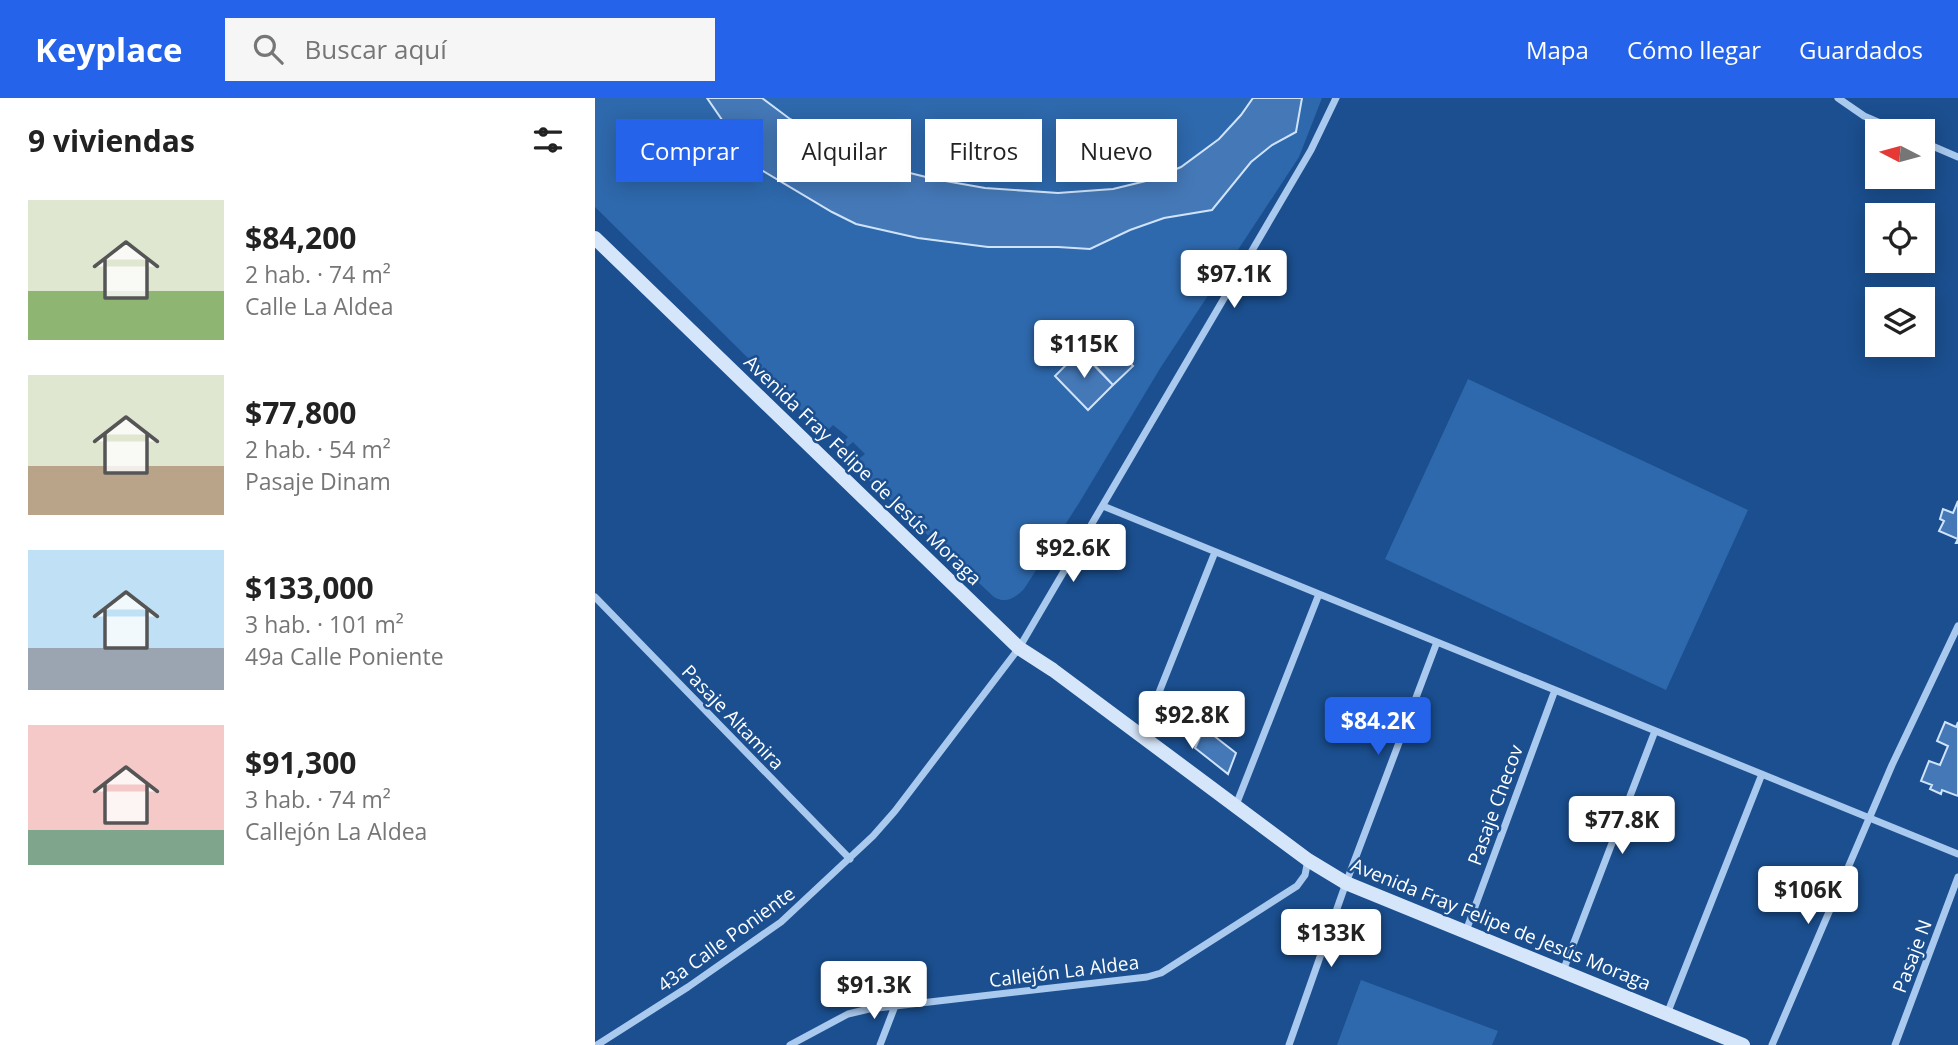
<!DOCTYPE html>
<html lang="es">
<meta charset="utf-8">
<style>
body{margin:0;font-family:"Open Sans",sans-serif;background:#f6f6f6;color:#222;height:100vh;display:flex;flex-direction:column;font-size:26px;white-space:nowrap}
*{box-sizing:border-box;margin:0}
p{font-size:23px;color:#767676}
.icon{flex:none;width:38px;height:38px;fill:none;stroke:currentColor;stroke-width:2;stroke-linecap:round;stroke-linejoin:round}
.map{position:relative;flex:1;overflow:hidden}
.drawer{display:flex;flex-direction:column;background:#fff;width:595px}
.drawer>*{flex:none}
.guide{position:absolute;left:21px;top:21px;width:665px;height:63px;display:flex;gap:14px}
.needle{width:46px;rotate:276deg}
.fabs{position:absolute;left:1270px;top:21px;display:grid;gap:14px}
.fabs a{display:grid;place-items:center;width:70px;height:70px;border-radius:0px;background:#fff;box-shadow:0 4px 18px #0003;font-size:35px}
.price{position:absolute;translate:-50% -60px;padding:0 16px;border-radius:7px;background:#fff;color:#222;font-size:23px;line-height:46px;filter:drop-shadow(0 2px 4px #0008)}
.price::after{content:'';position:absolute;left:50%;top:42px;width:21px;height:16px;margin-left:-10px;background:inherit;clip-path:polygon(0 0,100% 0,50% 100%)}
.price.on{background:#2563eb;color:#fff}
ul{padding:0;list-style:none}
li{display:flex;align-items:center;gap:21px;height:175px;padding:0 28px}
li span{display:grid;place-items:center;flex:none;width:196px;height:140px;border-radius:0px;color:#555}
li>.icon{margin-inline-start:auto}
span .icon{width:84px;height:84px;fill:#fffc;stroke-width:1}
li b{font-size:30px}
h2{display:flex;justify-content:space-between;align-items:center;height:84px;padding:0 28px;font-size:30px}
.chip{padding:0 24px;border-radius:0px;background:#fff;box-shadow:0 4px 18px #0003;font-size:24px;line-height:63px}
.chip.on{background:#2563eb;color:#fff}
header{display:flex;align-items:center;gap:42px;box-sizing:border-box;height:98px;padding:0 35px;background:#2563eb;color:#fff}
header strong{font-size:33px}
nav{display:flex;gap:38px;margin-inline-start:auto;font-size:24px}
.search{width:490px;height:63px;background:#f6f6f6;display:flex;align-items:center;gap:18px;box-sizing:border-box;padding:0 24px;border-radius:0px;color:#767676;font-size:26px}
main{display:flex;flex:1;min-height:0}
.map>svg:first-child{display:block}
</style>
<header>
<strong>Keyplace</strong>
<div class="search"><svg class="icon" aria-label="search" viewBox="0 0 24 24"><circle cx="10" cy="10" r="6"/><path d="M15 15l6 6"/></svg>Buscar aquí</div>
<nav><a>Mapa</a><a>Cómo llegar</a><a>Guardados</a></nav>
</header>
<main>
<section class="drawer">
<h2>9 viviendas<svg class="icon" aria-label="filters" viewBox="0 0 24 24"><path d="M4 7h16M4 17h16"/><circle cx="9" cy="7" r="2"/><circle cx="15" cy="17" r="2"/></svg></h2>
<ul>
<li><span style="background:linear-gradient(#dfe7d0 65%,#8fb573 0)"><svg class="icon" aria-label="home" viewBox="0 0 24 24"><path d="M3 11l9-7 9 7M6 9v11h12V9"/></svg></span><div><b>$84,200</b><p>2 hab. · 74 m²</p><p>Calle La Aldea</p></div></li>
<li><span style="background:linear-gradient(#dfe7d0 65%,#b9a48a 0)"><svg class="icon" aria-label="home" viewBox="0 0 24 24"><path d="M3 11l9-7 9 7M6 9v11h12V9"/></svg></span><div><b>$77,800</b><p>2 hab. · 54 m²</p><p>Pasaje Dinam</p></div></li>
<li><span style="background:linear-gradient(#bfe0f5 70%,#9aa5b1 0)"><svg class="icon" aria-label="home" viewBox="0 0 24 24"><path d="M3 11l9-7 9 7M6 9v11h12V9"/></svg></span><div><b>$133,000</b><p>3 hab. · 101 m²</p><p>49a Calle Poniente</p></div></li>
<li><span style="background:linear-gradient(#f6c9c9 75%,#7fa58c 0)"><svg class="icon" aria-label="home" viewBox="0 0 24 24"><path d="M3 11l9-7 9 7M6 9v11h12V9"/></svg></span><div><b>$91,300</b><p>3 hab. · 74 m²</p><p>Callejón La Aldea</p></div></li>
</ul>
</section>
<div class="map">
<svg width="1363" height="947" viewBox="0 0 1363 947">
<rect width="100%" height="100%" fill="#1b4f8f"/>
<path fill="#2e69ad" d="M 0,0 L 727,0 L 704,59 L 566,269 L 484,405 L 429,491 C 420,500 411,506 399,499 L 265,374 L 265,360 L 270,356 L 258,344 L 252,349 L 248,344 L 253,339 L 238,327 L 234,331 L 225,331 L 0,109 Z
M 873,281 L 1153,412 L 1071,592 L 790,461 Z
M 766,882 L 903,933 L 897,947 L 742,947 Z"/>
<path fill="#4478b7" stroke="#cfe3fa" stroke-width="2" d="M 112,0 L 167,0 L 195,21 L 246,48 L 311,74 L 339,81 L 390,90 L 463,95 L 518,91 L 555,82 L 586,69 L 624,41 L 646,17 L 658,0 L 707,0 L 701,34 L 677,47 L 656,64 L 617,112 L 569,120 L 535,132 L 495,151 L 463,149 L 393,149 L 354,144 L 323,140 L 261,126 L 237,114 L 158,67 Z
M 508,236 L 538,268 L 518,287 L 489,256 Z
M 485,253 L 518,287 L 493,312 L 460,278 Z
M 1363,403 L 1363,445 L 1361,445 L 1363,441 L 1344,433 L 1349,423 L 1345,421 L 1348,411 L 1358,415 Z
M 1350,624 L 1361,629 L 1363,624 L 1363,698 L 1347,692 L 1346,696 L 1335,691 L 1337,687 L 1326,683 L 1334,663 L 1345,667 L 1353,648 L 1342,643 Z
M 609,630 L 641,655 L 633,676 L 600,650 Z"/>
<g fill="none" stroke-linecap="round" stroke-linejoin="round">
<path stroke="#a9c9ee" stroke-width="7" d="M 1243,0 L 1269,18 L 1304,33
M 1328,44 L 1363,59
M 508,408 L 1363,756
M 0,499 L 255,761
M 547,637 L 620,454
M 641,707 L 724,496
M 871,833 L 960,592
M 968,873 L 1060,633
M 1072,916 L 1167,676
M 2,947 L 93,889 L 186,824 L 278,738 L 300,713 L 424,550 L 716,52 L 741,0
M 195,947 L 253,916 L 274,911 L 552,879 L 566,875 L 702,788 L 710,777 L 713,762
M 285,947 L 300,908
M 694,947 L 751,785 L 842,544
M 1177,947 L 1297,667 L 1363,528
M 1300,947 L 1363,779"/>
<path stroke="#d6e6fa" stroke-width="14" d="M 0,140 L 424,550 L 458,572 L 713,762 L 751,785 L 1148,947"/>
</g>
<g text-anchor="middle" stroke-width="5" stroke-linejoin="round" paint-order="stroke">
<g font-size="19" fill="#fff" stroke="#1b4f8f">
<text transform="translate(268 372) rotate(44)" y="7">Avenida Fray Felipe de Jesús Moraga</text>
<text transform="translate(138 619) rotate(46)" y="7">Pasaje Altamira</text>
<text transform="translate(900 707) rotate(-70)" y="7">Pasaje Checov</text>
<text transform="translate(906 826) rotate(22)" y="7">Avenida Fray Felipe de Jesús Moraga</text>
<text transform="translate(131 841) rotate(-36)" y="7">43a Calle Poniente</text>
<text transform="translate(1317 858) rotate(-69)" y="7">Pasaje N</text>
<text transform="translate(469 873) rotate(-7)" y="7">Callejón La Aldea</text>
</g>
</g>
</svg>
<div class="fabs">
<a><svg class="needle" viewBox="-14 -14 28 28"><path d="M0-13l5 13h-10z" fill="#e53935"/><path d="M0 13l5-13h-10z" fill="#767676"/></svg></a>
<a><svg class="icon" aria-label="locate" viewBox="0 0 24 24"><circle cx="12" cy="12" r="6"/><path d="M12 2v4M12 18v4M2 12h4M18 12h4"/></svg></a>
<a><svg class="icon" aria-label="layers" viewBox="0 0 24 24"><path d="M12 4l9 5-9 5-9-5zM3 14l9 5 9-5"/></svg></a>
</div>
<b class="price" style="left:639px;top:212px">$97.1K</b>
<b class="price" style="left:489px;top:282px">$115K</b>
<b class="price" style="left:478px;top:486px">$92.6K</b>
<b class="price" style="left:597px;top:653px">$92.8K</b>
<b class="price on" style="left:783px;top:659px">$84.2K</b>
<b class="price" style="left:1027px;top:758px">$77.8K</b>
<b class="price" style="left:1213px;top:828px">$106K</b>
<b class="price" style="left:736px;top:871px">$133K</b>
<b class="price" style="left:279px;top:923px">$91.3K</b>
<div class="guide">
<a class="chip on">Comprar</a>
<a class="chip">Alquilar</a>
<a class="chip">Filtros</a>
<a class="chip">Nuevo</a>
</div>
</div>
</main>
